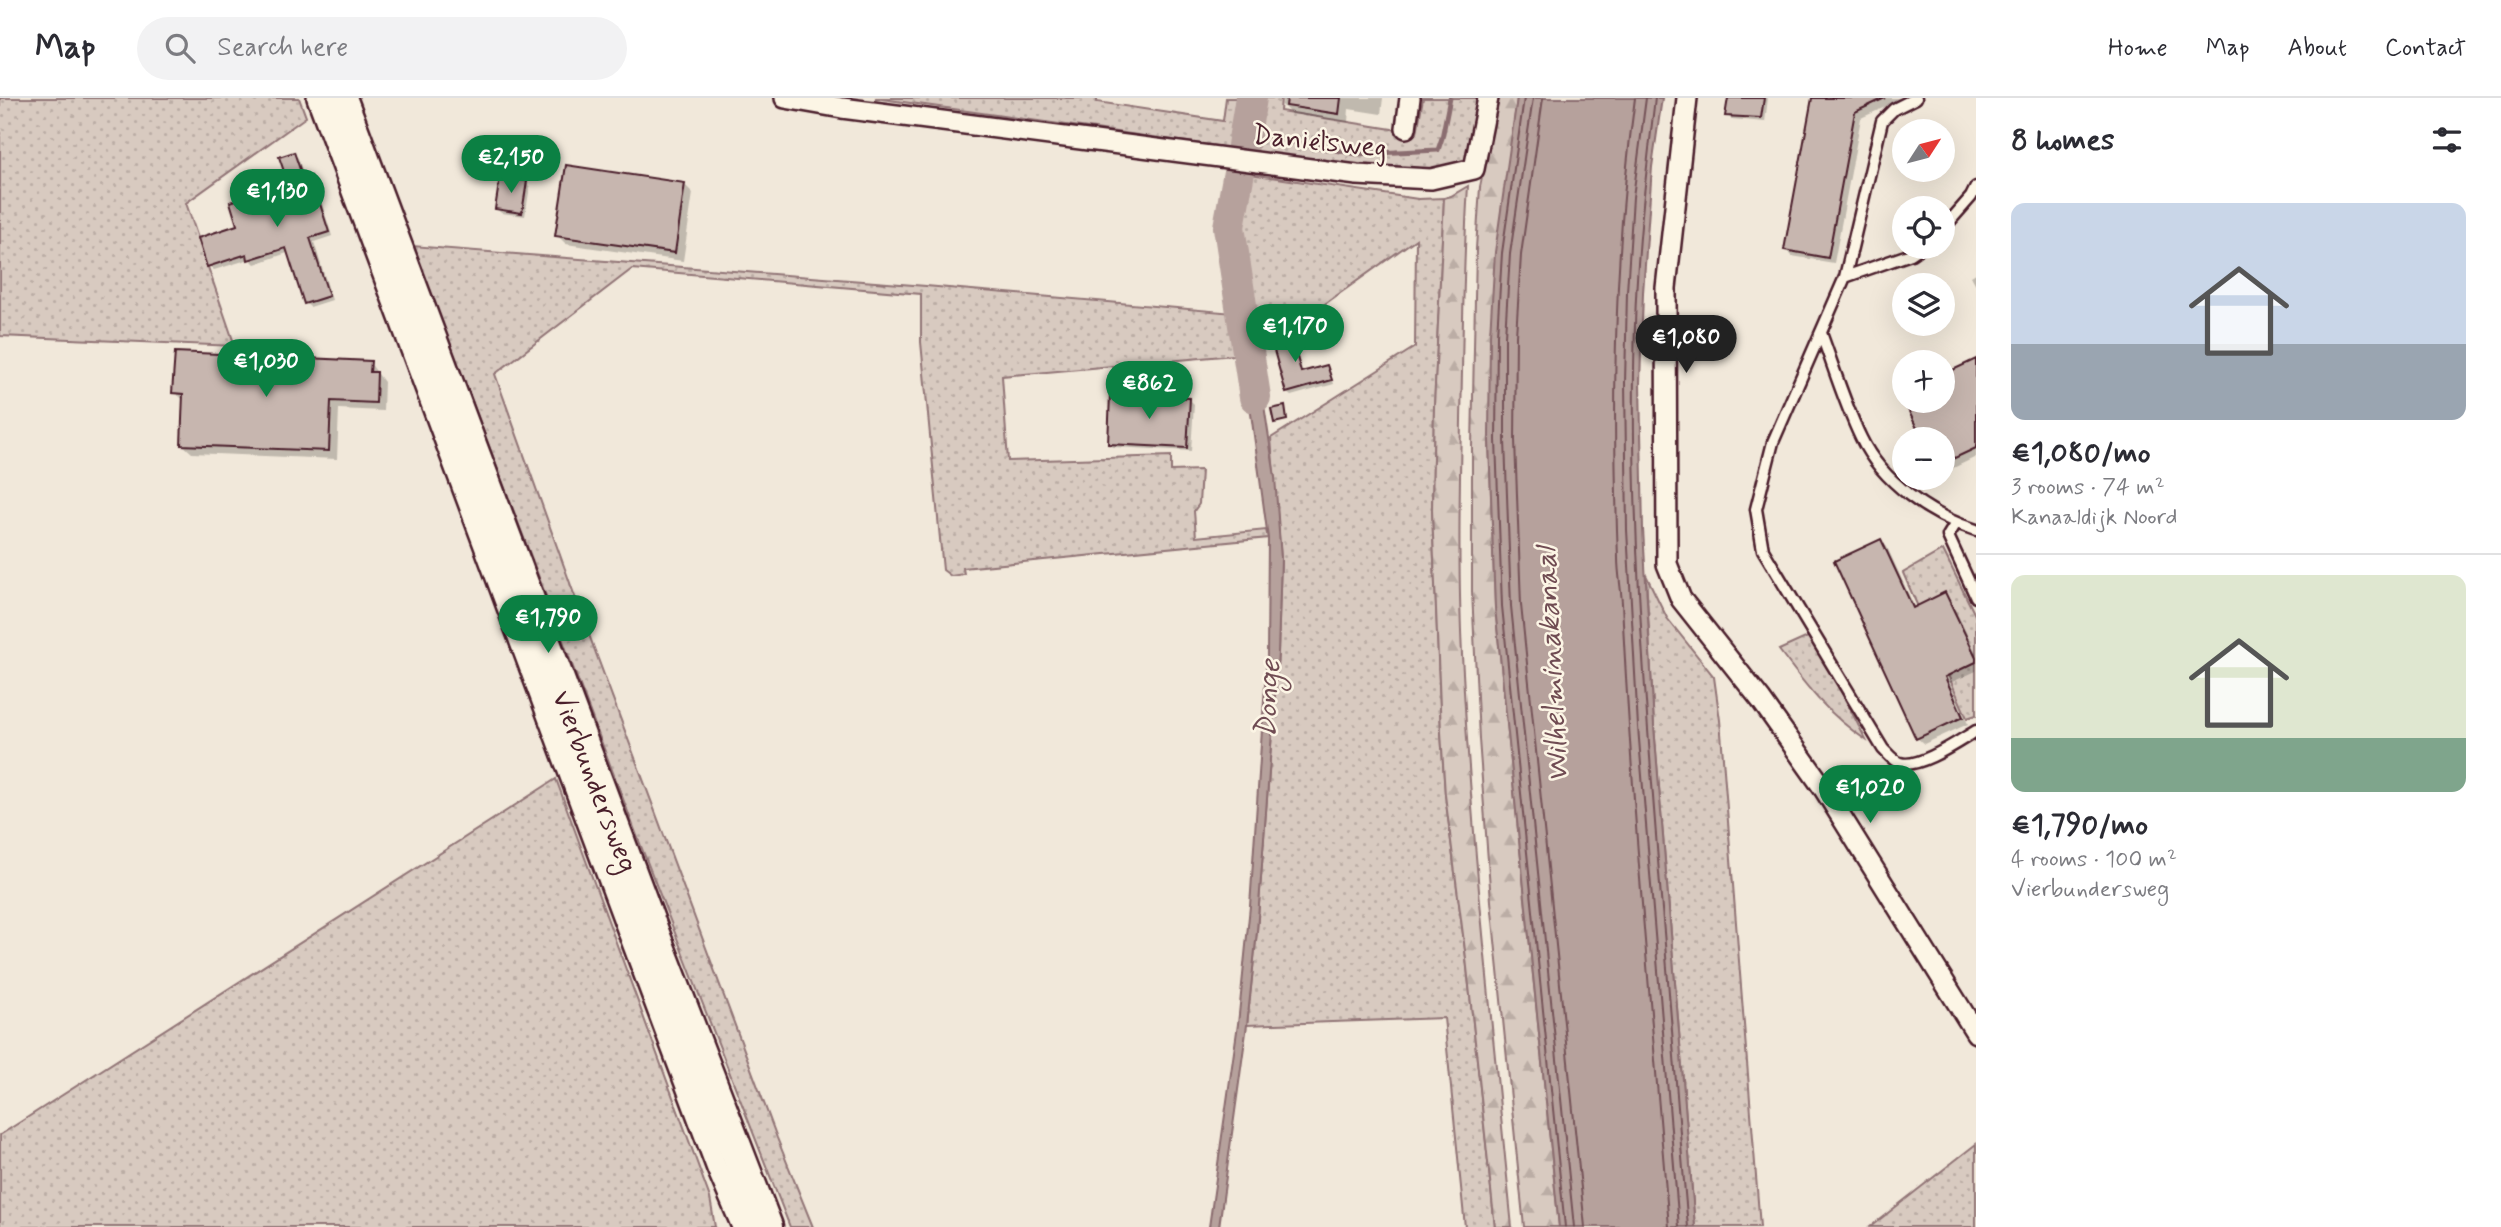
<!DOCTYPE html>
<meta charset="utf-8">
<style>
body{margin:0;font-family:Mynerve,sans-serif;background:#f2f2f3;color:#2b2b33;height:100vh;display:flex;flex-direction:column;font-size:26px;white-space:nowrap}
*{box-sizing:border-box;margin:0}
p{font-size:23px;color:#7c7c81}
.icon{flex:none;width:38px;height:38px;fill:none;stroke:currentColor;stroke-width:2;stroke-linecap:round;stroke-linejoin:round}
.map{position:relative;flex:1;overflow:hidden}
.panel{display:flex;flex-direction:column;background:#fff;width:525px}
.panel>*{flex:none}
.needle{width:46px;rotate:54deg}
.fabs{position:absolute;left:1892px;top:21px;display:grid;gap:14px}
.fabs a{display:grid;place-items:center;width:63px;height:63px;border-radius:50%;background:#fff;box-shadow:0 7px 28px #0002;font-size:35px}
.price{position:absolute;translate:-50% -60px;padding:0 16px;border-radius:24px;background:#0b8043;color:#fff;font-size:23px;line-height:46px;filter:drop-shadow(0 2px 4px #0008)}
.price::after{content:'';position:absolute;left:50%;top:42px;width:21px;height:16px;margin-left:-10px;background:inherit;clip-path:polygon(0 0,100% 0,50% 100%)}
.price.on{background:#222;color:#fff}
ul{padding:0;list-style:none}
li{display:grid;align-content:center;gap:14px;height:371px;padding:0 35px}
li+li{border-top:2px solid #e1e1e2}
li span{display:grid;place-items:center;height:217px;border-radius:14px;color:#555}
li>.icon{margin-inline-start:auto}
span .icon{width:126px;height:126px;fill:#fffc;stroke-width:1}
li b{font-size:30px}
h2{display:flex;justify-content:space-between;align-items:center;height:84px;padding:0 35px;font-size:30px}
header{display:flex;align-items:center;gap:42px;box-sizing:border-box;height:98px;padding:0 35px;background:#fff;border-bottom:2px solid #e1e1e2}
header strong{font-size:33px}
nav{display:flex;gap:38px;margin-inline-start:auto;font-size:24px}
.search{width:490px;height:63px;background:#f2f2f3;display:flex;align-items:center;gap:18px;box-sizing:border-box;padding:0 24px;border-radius:38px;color:#7c7c81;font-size:26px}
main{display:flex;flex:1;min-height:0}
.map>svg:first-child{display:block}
</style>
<header>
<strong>Map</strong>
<div class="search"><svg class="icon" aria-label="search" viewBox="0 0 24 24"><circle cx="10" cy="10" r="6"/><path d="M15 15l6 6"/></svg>Search here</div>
<nav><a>Home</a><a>Map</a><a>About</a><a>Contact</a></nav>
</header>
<main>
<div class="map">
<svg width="1976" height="1129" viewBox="0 0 1976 1129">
<defs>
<pattern id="grass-dots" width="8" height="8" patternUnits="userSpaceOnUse" patternTransform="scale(1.75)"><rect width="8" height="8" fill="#d8cac0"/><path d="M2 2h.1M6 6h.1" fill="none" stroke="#bbada5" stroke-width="1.8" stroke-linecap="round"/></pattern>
<pattern id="forest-firs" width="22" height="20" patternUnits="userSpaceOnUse" patternTransform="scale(1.75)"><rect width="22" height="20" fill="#d8cac0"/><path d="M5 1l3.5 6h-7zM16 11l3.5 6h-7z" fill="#bbada5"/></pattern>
</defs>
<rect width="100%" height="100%" fill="#f1e8da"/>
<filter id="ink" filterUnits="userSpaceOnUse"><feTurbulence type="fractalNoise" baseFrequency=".0143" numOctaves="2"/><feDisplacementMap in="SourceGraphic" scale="14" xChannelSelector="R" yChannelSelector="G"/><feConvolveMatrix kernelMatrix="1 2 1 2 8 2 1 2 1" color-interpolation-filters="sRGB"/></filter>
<g filter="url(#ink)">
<path fill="url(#grass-dots)" stroke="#917476" stroke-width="2" d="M 0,0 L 299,0 L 306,19 L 186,105 L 235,248 L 0,238 Z
M 875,0 L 1097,0 L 1097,4 L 1223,23 L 1226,0 L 1281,0 L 1280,13 L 1417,35 L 1423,0 L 1482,0 L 1469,68 L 1428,78 Z
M 1237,74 L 1418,101 L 1444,100 L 1434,309 L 1432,412 L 1441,634 L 1445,697 L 1466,860 L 1495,1129 L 1465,1129 L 1444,920 L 1247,927 L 1257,833 L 1278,555 L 1281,461 L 1271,340 L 1415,249 L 1416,141 L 1256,255 L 1002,278 L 1008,363 L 1171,358 L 1171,373 L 1201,372 L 1199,406 L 1194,413 L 1196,439 L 1266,432 L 1268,440 L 963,470 L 964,476 L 951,478 L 943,472 L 921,244 L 921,196 L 632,171 L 495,276 L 579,510 L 777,1040 L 813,1129 L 790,1129 L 639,743 L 413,148 L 926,188 L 1245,216 L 1231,118 Z
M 1943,452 L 1976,519 L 1976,617 L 1967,620 L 1903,475 Z
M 1646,477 L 1667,520 L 1714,579 L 1720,622 L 1760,1129 L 1695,1129 L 1654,628 Z
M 1812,537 L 1866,642 C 1828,617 1806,588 1779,552 Z
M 556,681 L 710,1100 L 715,1129 L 0,1129 L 0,1037 Z
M 1976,1046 L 1976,1129 L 1870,1129 Z"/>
<path fill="url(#forest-firs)" stroke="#917476" stroke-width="2" d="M 1499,0 L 1517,0 L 1508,70 L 1489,342 L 1495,509 L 1559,1129 L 1524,1129 L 1491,803 L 1479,641 L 1472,493 L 1472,349 L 1476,151 L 1480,89 Z
M 1468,88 C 1464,150 1463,212 1462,274 C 1460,374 1457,475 1463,575 C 1473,760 1494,945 1512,1129 L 1495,1129 L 1466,860 L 1445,697 L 1441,634 L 1432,412 L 1434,309 L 1444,100 L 1451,98 Z"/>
<path fill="#b6a19c" stroke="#8b6d6f" stroke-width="2" d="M 1517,0 L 1662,0 L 1652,69 L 1643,195 L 1640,285 L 1643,431 L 1654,628 L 1695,1129 L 1559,1129 L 1495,509 L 1489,342 L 1490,237 L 1495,154 Z
M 1256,255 L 1275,379 L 1281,461 L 1278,555 L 1257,833 L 1247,927 L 1219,1129 L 1209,1129 L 1238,926 L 1250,808 L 1267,558 L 1268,440 L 1243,257 Z"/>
<path fill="#0003" d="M 1283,0 L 1383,0 L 1381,16 L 1349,11 L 1348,24 L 1291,16 L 1282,7 Z
M 1730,0 L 1768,0 L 1765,24 L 1731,21 L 1727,17 Z
M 1813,0 L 1905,0 L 1861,20 L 1834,165 L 1792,158 L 1786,151 Z
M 294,56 L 298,60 L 305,81 L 311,80 L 315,84 L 332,138 L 314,144 L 332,202 L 310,209 L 305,205 L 290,154 L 255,166 L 250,161 L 214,172 L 209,168 L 239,128 L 290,86 Z
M 526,85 L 530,89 L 525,118 L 501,115 L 497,111 Z
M 684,86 L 693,95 L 683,163 L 566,146 L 557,137 Z
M 1976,175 L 1976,187 L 1971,178 Z
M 1287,222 L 1303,275 L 1327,269 L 1330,273 L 1334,286 L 1291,298 L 1287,295 L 1280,242 Z
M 1976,263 L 1976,359 L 1943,375 L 1942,341 L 1924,341 L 1906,303 L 1942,303 Z
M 370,265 L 384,284 L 383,313 L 339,311 L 337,361 L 192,355 L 183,347 L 185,303 L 174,294 Z
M 1190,302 L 1194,306 L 1191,353 L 1113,349 L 1109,345 Z
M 1881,443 L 1887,449 L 1915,510 L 1945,496 L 1951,503 L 1976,555 L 1976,573 L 1950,585 L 1968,626 L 1924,646 L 1917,640 Z"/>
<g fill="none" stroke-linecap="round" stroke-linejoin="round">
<path stroke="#755358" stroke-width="2" d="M 1524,0 L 1502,155 L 1497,237 L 1496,342 L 1502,508 L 1565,1129
M 1533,0 L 1510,156 L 1505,238 L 1505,342 L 1511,508 L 1574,1129
M 1543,0 L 1521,157 L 1516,238 L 1515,342 L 1521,507 L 1585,1129
M 1635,0 C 1614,153 1612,306 1618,460 C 1618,475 1621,490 1622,505 C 1632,713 1652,921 1669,1129
M 1646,0 L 1633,99 L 1627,194 L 1625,285 L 1627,432 L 1638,629 L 1679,1129
M 1655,0 C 1646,75 1637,150 1635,227 C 1629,418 1646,610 1661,800 C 1671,910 1678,1020 1688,1129"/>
<path stroke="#8b6d6f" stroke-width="5" d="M 1271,40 L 1357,56 L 1438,52 L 1442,40 L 1450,0"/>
<path stroke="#b6a19c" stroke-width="32" d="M 1243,48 L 1251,0
M 1239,74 L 1229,129 L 1255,299"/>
</g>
<path fill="#c7b6af" stroke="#4a1f2b" stroke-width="2" d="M 1287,0 L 1341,0 L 1339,16 L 1286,8 Z
M 1728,0 L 1764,0 L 1761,20 L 1725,18 Z
M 1812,0 L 1885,0 L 1855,14 L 1828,160 L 1784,152 Z
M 294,54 L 303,80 L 311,78 L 329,134 L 310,140 L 329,198 L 304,206 L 286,150 L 248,162 L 247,156 L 207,169 L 198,140 L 237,127 L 230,104 L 288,85 L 279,59 Z
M 566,67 L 685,85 L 675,155 L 555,138 Z
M 500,79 L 527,83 L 522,115 L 495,111 Z
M 1286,218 L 1301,274 L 1327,267 L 1332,282 L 1286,295 L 1271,242 L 1279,240 Z
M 175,254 L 371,263 L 370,274 L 377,274 L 376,305 L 331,303 L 329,353 L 181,347 L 183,296 L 172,295 Z
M 1976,261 L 1976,350 L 1942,366 L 1942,341 L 1922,341 L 1904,303 L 1942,303 L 1942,277 Z
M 1110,296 L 1190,300 L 1187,350 L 1108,346 Z
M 1285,308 L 1287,322 L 1274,325 L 1271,311 Z
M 1881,441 L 1913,510 L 1945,494 L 1976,559 L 1976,564 L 1945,579 L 1963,619 L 1916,641 L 1834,463 Z"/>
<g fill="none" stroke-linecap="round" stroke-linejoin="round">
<defs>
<path id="service" d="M 1916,0 L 1894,11 L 1882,23 L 1845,179 L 1773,344 L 1756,411 L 1763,452 L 1883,651 C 1888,656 1893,663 1900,665 C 1919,671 1959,643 1976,633
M 1942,132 L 1971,99 L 1976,89
M 1845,179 L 1911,156 L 1921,149
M 1821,235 C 1834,270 1845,307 1861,340 C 1882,384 1931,418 1976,432
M 1956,425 L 1948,438 L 1976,499"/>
<path id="minor" d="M 317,0 L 634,850 L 717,1071 L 742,1129
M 785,0 L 842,10 L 1357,77 L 1431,81 L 1474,71 L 1488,0
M 1687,0 L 1666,190 L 1667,466 L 1681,501 L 1761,602 L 1824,691 L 1976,935
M 1406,30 L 1410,0"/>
<path id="primary" d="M 340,0 L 655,841 L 766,1129"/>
</defs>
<use href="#service" stroke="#4a1f2b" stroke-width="15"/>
<use href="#minor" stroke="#4a1f2b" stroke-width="24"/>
<use href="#primary" stroke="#4a1f2b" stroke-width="37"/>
<use href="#service" stroke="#fcf5e5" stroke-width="10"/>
<use href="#minor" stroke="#fcf5e5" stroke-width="19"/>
<use href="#primary" stroke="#fcf5e5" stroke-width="32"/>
</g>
</g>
<g text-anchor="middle" stroke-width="5" stroke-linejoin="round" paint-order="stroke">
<g font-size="28" fill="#4a1f2b" stroke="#fcf5e5">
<text transform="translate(1320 42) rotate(6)" y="10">Daniëlsweg</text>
<text transform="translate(596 683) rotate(69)" y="10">Vierbundersweg</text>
</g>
<g font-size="30" font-style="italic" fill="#704c53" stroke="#fcf5e5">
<text transform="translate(1551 567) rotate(-93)" y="10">Wilhelminakanaal</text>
<text transform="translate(1267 601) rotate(-86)" y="10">Donge</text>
</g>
</g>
</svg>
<div class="fabs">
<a><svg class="needle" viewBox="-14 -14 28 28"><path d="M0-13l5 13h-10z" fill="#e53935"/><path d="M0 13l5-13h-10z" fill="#7c7c81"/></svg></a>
<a><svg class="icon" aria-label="locate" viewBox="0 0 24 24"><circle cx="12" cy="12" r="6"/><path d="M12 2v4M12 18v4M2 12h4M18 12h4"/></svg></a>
<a><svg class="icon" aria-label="layers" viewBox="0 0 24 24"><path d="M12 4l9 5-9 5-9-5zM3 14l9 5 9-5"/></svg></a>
<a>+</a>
<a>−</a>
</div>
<b class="price" style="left:511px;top:97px">€2,150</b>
<b class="price" style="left:277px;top:131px">€1,130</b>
<b class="price" style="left:1295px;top:266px">€1,170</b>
<b class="price on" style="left:1686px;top:277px">€1,080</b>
<b class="price" style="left:266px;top:301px">€1,030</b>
<b class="price" style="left:1149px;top:323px">€862</b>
<b class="price" style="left:548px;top:557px">€1,790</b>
<b class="price" style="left:1870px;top:727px">€1,020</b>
</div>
<section class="panel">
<h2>8 homes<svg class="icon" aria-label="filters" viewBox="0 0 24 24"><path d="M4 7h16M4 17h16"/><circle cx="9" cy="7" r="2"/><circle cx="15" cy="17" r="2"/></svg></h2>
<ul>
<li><span style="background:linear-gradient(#c9d6e8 65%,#9aa5b1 0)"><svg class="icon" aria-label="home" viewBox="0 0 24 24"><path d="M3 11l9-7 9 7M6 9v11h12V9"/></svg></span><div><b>€1,080/mo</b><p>3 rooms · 74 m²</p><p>Kanaaldijk Noord</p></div></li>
<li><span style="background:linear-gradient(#dfe7d0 75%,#7fa58c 0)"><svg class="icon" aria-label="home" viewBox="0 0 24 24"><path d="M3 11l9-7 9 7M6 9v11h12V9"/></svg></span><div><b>€1,790/mo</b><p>4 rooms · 100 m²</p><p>Vierbundersweg</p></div></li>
</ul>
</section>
</main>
